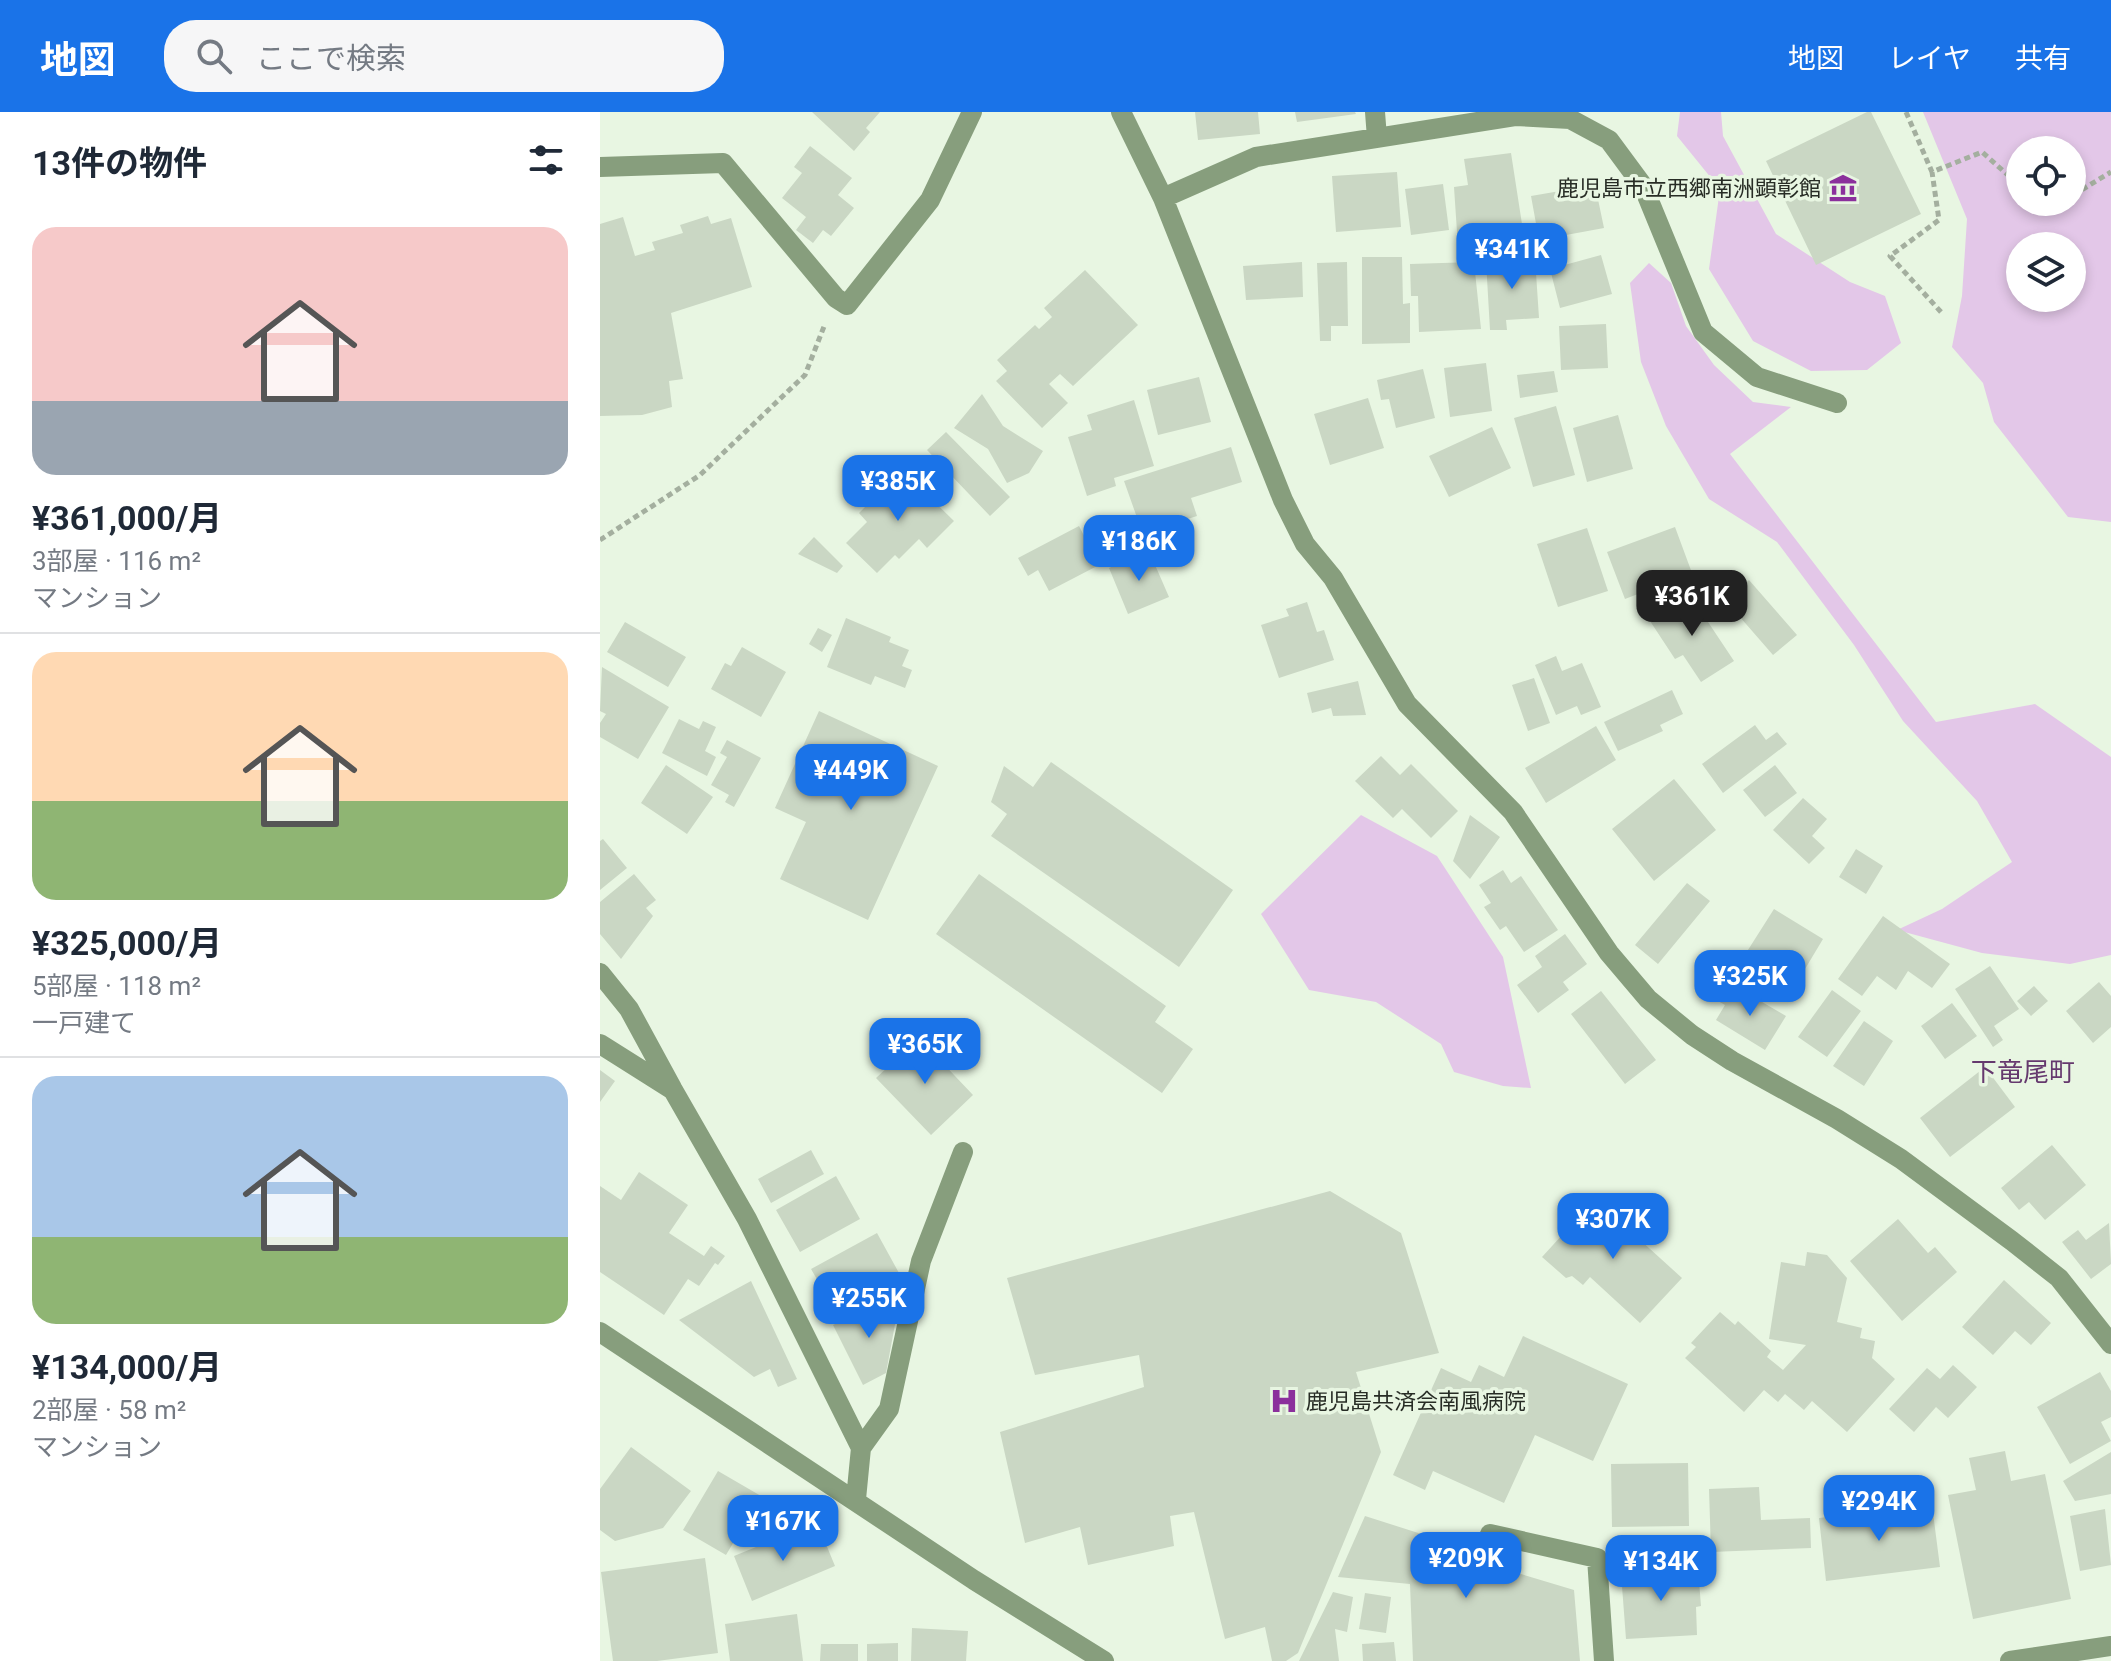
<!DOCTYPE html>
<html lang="ja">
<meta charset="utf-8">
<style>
body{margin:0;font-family:Roboto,"Noto Sans JP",sans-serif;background:#f6f6f7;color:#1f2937;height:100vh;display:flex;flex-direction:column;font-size:30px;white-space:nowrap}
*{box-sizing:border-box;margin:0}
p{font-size:26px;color:#747a83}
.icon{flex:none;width:44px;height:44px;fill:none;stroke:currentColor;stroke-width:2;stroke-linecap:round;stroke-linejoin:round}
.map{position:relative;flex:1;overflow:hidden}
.panel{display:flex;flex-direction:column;background:#fff;width:600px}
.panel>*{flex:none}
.tools{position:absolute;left:1406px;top:24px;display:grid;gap:16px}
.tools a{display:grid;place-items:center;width:80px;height:80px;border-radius:50%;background:#fff;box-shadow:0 4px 12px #0003;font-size:40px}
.price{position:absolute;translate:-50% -68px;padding:0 18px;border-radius:16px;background:#1a73e8;color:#fff;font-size:26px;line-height:52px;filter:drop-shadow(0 2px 4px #0008)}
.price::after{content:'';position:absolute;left:50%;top:48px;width:24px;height:18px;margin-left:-12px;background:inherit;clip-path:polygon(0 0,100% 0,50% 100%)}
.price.on{background:#222;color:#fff}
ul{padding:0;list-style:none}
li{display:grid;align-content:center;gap:16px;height:424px;padding:0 32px}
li+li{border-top:2px solid #e0e1e3}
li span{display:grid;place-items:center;height:248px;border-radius:24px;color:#555}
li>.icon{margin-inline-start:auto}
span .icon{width:144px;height:144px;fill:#fffc;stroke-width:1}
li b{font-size:34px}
h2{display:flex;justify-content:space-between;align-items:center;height:96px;padding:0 32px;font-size:34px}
header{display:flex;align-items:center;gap:48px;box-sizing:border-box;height:112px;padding:0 40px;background:#1a73e8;color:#fff}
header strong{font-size:38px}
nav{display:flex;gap:44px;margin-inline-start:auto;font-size:28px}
.search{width:560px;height:72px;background:#f6f6f7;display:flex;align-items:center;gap:20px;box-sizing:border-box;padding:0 28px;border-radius:32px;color:#747a83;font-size:30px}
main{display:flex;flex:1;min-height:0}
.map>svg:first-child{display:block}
</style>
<header>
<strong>地図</strong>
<div class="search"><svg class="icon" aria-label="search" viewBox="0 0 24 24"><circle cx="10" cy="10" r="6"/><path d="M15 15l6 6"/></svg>ここで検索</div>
<nav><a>地図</a><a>レイヤ</a><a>共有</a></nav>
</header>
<main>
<section class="panel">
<h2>13件の物件<svg class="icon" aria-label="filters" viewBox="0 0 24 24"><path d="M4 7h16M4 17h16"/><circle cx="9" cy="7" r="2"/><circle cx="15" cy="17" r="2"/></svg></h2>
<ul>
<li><span style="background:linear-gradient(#f6c9c9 70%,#9aa5b1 0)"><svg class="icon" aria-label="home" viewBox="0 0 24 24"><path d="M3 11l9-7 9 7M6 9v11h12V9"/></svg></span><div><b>¥361,000/月</b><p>3部屋 · 116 m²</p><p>マンション</p></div></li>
<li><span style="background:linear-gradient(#ffd9b3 60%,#8fb573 0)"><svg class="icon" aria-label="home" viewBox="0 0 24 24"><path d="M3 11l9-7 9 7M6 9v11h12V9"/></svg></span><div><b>¥325,000/月</b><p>5部屋 · 118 m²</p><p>一戸建て</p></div></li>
<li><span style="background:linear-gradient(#a9c7e8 65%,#8fb573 0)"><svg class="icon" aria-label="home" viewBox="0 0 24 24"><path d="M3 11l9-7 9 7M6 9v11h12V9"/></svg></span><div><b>¥134,000/月</b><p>2部屋 · 58 m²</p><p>マンション</p></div></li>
</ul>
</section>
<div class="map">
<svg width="1511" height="1549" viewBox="0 0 1511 1549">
<rect width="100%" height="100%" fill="#e8f6e2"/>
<path fill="#e3c7e8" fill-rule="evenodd" d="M 1080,0 L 1121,0 L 1123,24 L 1176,122 L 1250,170 L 1285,184 L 1301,231 L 1267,258 L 1211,259 L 1153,229 L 1109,157 L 1120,77 L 1077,24 Z
M 1323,0 L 1511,0 L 1511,410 L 1468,405 L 1394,310 L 1383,271 L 1352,235 L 1362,184 L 1367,107 ZM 1420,38 L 1472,38 L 1472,90 L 1420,90 ZM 1420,134 L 1472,134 L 1472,186 L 1420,186 Z
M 1049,151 L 1071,171 L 1086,214 L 1114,253 L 1153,290 L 1191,295 L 1130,342 L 1336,610 L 1435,592 L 1511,645 L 1511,843 L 1470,852 L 1382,841 L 1297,818 L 1342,797 L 1412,750 L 1377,689 L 1303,609 L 1254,533 L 1177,430 L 1109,387 L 1066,314 L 1041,250 L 1030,171 Z
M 761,703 L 837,744 L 903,845 L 931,976 L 903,974 L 854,960 L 841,932 L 776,890 L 709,878 L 661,802 Z"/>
<path fill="#cad7c4" d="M 212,0 L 280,0 L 266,16 L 270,20 L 254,39 Z
M 595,0 L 658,0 L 660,22 L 598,28 Z
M 695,0 L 755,0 L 756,2 L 697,10 Z
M 1267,0 L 1271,0 L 1321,102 L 1216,153 L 1166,49 Z
M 210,34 L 252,66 L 238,83 L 254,96 L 231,124 L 223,118 L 213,131 L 196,118 L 206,105 L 182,86 L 202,61 L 194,55 Z
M 911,41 L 924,125 L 858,135 L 854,75 L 868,73 L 864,47 Z
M 797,60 L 801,115 L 736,120 L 732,64 Z
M 843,72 L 849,118 L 811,123 L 805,77 Z
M 995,73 L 1004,116 L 939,128 L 931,84 Z
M 108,104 L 111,112 L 131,106 L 152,175 L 71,201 L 83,267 L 69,269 L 72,295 L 42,303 L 0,304 L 0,112 L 23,105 L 35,144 L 55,138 L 52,130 L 83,121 L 80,113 Z
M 1001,143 L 1012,182 L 960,196 L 950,157 Z
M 762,145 L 802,145 L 803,192 L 810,191 L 810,231 L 762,232 Z
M 935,146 L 939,206 L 906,208 L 907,218 L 890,218 L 886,149 Z
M 702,150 L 703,185 L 646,188 L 643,154 Z
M 747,150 L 748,214 L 731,214 L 731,229 L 720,229 L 717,151 Z
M 874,150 L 881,217 L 819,220 L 818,184 L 811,184 L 810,152 Z
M 485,158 L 538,213 L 473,274 L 460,262 L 449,272 L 468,291 L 442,316 L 396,269 L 407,259 L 397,248 L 435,213 L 439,217 L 452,205 L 444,196 Z
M 1006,212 L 1008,256 L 961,258 L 959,214 Z
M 886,251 L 892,299 L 850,305 L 844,256 Z
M 823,257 L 835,306 L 796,316 L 789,287 L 781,288 L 777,268 Z
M 954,259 L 958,280 L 920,286 L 917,263 Z
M 599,265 L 611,310 L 558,323 L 547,278 Z
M 382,282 L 403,314 L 443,339 L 429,361 L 407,371 L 388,337 L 354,316 Z
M 768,286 L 784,336 L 730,353 L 714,302 Z
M 534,288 L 554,354 L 514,366 L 516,374 L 487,384 L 468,325 L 492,318 L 487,303 Z
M 956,294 L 975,363 L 933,375 L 914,306 Z
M 1018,303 L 1033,357 L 987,370 L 973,316 Z
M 892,315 L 911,356 L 849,385 L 829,344 Z
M 346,320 L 410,385 L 390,404 L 327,338 Z
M 631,335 L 642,370 L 591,386 L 597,404 L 572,412 L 570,405 L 540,414 L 524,369 Z
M 302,358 L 354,409 L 327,436 L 319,427 L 299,447 L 295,443 L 277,461 L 246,431 L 267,410 L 259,401 Z
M 479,414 L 499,453 L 449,479 L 438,458 L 428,464 L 418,446 Z
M 1075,415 L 1092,461 L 1025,487 L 1007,440 Z
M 987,416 L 1008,479 L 958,495 L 937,432 Z
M 214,425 L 243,454 L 237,461 L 198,442 Z
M 549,439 L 569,485 L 528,502 L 509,456 Z
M 1149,468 L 1197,523 L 1173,543 L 1126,489 Z
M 1090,483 L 1134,549 L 1101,570 L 1083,543 L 1075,547 L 1050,509 Z
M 707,490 L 717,520 L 724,518 L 734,548 L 679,566 L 661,513 L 689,504 L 686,497 Z
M 246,506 L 291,525 L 289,530 L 309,538 L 302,554 L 312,558 L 305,576 L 275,564 L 271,573 L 227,555 Z
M 25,510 L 86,545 L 68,575 L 7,540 Z
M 218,516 L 232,523 L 222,540 L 209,532 Z
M 142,535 L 186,560 L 161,605 L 111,577 L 125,551 L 131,554 Z
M 956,544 L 962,559 L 982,551 L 1001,595 L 981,603 L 977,594 L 956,603 L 935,553 Z
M 2,555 L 69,595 L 38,647 L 0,625 L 0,611 L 6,602 L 0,599 Z
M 934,566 L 950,611 L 928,619 L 912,573 Z
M 758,569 L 766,603 L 733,604 L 731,596 L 712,601 L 707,581 Z
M 1072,578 L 1083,602 L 1060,613 L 1063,619 L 1018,639 L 1004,610 Z
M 219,599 L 338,654 L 268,808 L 180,767 L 206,710 L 175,696 Z
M 79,607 L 99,617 L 103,609 L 116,615 L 105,639 L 116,645 L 107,664 L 62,641 Z
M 1155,613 L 1166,628 L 1177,620 L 1187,632 L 1123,681 L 1102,652 Z
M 996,614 L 1016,648 L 946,691 L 925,656 Z
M 127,628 L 161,646 L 134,695 L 125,690 L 129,683 L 111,673 L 127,645 L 120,641 Z
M 781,644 L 800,663 L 811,652 L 858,699 L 831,726 L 802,697 L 793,706 L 755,669 Z
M 451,650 L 633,778 L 579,855 L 391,724 L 407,702 L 391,690 L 404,654 L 433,675 Z
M 66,653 L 113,685 L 87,722 L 41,691 Z
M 1175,653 L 1197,681 L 1165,705 L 1143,678 Z
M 1074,667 L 1116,718 L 1054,769 L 1012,717 Z
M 1203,686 L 1227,707 L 1212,724 L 1225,736 L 1209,752 L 1173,718 Z
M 870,703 L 900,725 L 870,767 L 853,749 Z
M 3,727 L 27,756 L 0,778 L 0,729 Z
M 1256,737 L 1283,754 L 1266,782 L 1239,765 Z
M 903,758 L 911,771 L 921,764 L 958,818 L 924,840 L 906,814 L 900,818 L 884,795 L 891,791 L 879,773 Z
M 34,762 L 56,788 L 46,796 L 53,804 L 21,847 L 0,822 L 0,790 Z
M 379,762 L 566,894 L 555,910 L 593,937 L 562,981 L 336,822 Z
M 1087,771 L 1110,789 L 1058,852 L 1035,833 Z
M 1174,797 L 1223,827 L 1187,887 L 1157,868 L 1155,873 L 1134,860 Z
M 1283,804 L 1350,852 L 1332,876 L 1308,859 L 1296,878 L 1277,864 L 1262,884 L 1238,867 Z
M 965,822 L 987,852 L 963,870 L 969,878 L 938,901 L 917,873 L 942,855 L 935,844 Z
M 1390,854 L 1419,897 L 1394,914 L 1403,928 L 1393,935 L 1355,877 Z
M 1499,870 L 1511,884 L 1511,915 L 1493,931 L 1466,899 Z
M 1434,874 L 1448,889 L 1431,904 L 1417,889 Z
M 1124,878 L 1140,887 L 1145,880 L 1186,904 L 1165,938 L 1116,908 L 1125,893 L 1118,889 Z
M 1232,878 L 1261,899 L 1227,945 L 1198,925 Z
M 1001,879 L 1056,948 L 1025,972 L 971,902 Z
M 1352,891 L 1377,924 L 1345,947 L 1321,914 Z
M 1264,909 L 1293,929 L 1264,974 L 1233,954 Z
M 319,926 L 373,983 L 331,1023 L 276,966 Z
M 1385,955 L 1415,995 L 1350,1045 L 1320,1006 Z
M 0,958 L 15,969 L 0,990 Z
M 1452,1033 L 1486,1073 L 1445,1108 L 1429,1090 L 1419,1098 L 1401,1076 Z
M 211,1038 L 224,1062 L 171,1091 L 158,1067 Z
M 39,1060 L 88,1093 L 69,1121 L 104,1144 L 111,1134 L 125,1144 L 118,1153 L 115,1151 L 99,1174 L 88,1167 L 64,1203 L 0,1160 L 0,1074 L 21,1088 Z
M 236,1064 L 260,1107 L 200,1140 L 176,1098 Z
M 730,1079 L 801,1121 L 839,1241 L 756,1260 L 781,1340 L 698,1541 L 686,1549 L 672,1549 L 665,1515 L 625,1527 L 594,1400 L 570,1404 L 574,1434 L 488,1453 L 480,1415 L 425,1431 L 400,1320 L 544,1275 L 539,1243 L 435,1263 L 407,1166 Z
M 995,1087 L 1082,1166 L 1040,1211 L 990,1165 L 983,1173 L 972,1164 L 966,1166 L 942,1145 Z
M 1298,1107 L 1328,1141 L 1335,1135 L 1357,1160 L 1302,1209 L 1250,1149 Z
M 1509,1111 L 1511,1152 L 1491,1167 L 1462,1130 L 1478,1118 L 1486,1128 Z
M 277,1121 L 299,1161 L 234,1197 L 211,1157 Z
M 1207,1140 L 1227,1143 L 1247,1166 L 1237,1210 L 1262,1216 L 1260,1226 L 1275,1229 L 1272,1246 L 1295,1267 L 1247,1320 L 1212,1289 L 1204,1298 L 1185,1282 L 1178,1290 L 1164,1278 L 1144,1300 L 1085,1246 L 1096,1235 L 1091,1231 L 1120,1200 L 1135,1213 L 1138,1209 L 1171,1239 L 1167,1245 L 1183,1258 L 1206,1233 L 1169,1227 L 1181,1150 L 1205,1154 Z
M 1404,1168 L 1451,1211 L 1431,1233 L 1415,1219 L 1393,1243 L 1362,1215 Z
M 151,1169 L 197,1267 L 178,1275 L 170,1257 L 154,1265 L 79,1208 Z
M 287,1187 L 296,1207 L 286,1261 L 263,1273 L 233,1213 Z
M 923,1224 L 1028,1272 L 993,1349 L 935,1323 L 904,1391 L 833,1359 L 825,1378 L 793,1363 L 841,1256 L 871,1270 L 879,1253 L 904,1265 Z
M 1353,1253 L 1377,1275 L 1348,1306 L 1336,1295 L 1314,1320 L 1289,1297 L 1327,1256 L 1340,1267 Z
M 1500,1260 L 1511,1279 L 1511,1305 L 1501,1310 L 1511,1329 L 1470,1352 L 1437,1295 Z
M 31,1335 L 91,1379 L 63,1416 L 15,1429 L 0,1418 L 0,1377 Z
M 1405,1339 L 1411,1369 L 1445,1362 L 1471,1487 L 1373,1507 L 1348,1383 L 1376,1378 L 1369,1346 Z
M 1511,1340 L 1511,1382 L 1475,1389 L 1463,1369 Z
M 1088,1351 L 1089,1414 L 1012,1415 L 1011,1352 Z
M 118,1359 L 161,1384 L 126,1443 L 83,1418 Z
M 1159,1375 L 1161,1408 L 1210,1406 L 1211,1436 L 1111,1440 L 1109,1377 Z
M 1332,1393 L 1340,1455 L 1226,1469 L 1219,1406 Z
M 1505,1397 L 1511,1453 L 1480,1459 L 1470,1404 Z
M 765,1404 L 881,1441 L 881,1461 L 921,1462 L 974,1478 L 980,1549 L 813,1549 L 810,1472 L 738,1465 Z
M 190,1421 L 223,1425 L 235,1454 L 152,1489 L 134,1444 Z
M 105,1446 L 118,1541 L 57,1549 L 13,1549 L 1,1460 Z
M 1098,1456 L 1101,1494 L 1096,1495 L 1097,1523 L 1026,1527 L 1021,1461 Z
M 733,1480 L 753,1485 L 747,1520 L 735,1517 L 739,1549 L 699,1549 Z
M 765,1481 L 791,1485 L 786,1521 L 759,1517 Z
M 197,1502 L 203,1549 L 130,1549 L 125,1512 Z
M 312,1516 L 368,1519 L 366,1549 L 311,1549 Z
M 794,1530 L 796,1549 L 763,1549 L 762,1532 Z
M 298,1531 L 298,1549 L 267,1549 L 267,1532 Z
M 221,1532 L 258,1532 L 258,1549 L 220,1549 Z"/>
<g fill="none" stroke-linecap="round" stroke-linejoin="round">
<path stroke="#a4af9f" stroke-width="5" stroke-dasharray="6 4" stroke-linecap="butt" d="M 1306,0 L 1332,60
M 1472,75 L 1483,77 L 1511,60
M 1341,200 L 1290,144 L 1339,108 L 1332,60 L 1382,40 L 1409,64 L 1420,66
M 0,428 L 100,363 L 205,263 L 225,212"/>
<path stroke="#879e7d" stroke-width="20" d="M 521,0 L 563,86 L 683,388 L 705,432 L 733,466 L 807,592 L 913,700 L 1009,841 L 1048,887 L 1092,923 L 1132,949 L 1237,1007 L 1301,1047 L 1412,1129 L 1459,1166 L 1511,1232
M 775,0 L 777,26
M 0,55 L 123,51 L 236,186 L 247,193 L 330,88 L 372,0
M 563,86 L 656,45 L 915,4 L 970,7 L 1009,28 L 1043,74 L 1103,220 L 1157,265 L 1237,291
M 0,861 L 29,897 L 72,976
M 0,932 L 73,978 L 147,1107 L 261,1336 L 256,1387
M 0,1220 L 374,1468 L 504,1549
M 261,1336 L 289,1297 L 321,1149 L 363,1040
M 890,1422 L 997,1446 L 1004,1549
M 1410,1549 L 1511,1534"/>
</g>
<defs>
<symbol id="museum-bare" viewBox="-9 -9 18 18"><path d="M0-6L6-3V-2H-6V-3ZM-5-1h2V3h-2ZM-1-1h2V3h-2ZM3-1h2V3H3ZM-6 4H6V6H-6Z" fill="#8b309c" stroke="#e8f6e2" stroke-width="2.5" paint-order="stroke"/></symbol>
<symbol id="hospital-bare" viewBox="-9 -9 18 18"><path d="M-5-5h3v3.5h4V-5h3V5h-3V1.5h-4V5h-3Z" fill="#8b309c" stroke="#e8f6e2" stroke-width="2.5" paint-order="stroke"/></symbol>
</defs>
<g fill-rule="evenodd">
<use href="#museum-bare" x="1223" y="56" width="40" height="40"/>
<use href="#hospital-bare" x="664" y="1269" width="40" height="40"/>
</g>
<g text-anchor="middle" stroke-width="7" stroke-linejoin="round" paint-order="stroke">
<g font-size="22" fill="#272c25" stroke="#e8f6e2" text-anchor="end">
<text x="1221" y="84">鹿児島市立西郷南洲顕彰館</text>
<text x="706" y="1297" text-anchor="start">鹿児島共済会南風病院</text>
</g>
<g font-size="26" fill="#65396e" stroke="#e8f6e2">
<text x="1423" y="969">下竜尾町</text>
</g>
</g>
</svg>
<div class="tools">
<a><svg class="icon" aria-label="locate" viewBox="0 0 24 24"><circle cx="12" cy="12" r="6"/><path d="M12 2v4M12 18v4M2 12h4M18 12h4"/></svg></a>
<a><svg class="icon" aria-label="layers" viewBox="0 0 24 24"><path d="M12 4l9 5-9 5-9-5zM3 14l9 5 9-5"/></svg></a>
</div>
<b class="price" style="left:912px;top:179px">¥341K</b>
<b class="price" style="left:298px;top:411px">¥385K</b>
<b class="price" style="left:539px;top:471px">¥186K</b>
<b class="price on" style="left:1092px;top:526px">¥361K</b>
<b class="price" style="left:251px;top:700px">¥449K</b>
<b class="price" style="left:1150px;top:906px">¥325K</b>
<b class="price" style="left:325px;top:974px">¥365K</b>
<b class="price" style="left:1013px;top:1149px">¥307K</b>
<b class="price" style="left:269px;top:1228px">¥255K</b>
<b class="price" style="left:1279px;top:1431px">¥294K</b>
<b class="price" style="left:183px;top:1451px">¥167K</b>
<b class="price" style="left:866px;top:1488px">¥209K</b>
<b class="price" style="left:1061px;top:1491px">¥134K</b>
</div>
</main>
